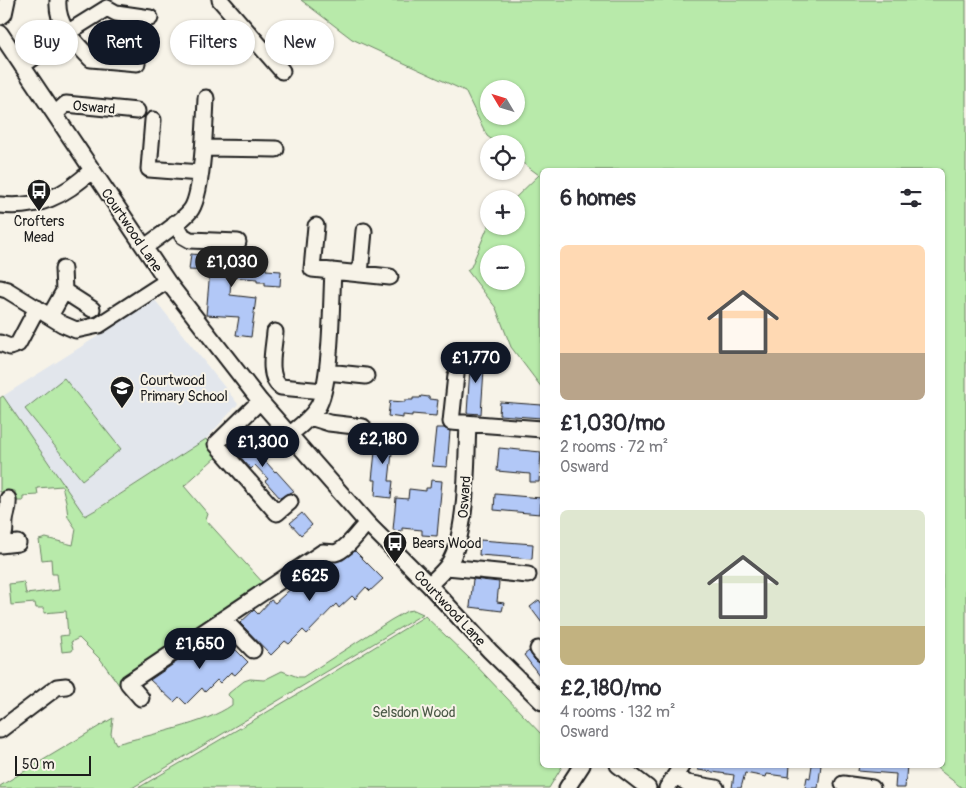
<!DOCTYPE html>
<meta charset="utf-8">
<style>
body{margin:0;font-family:Pangolin,sans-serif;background:#f7f7f7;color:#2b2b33;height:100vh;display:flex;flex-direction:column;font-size:19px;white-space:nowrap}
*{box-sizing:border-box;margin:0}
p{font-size:16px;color:#7c7c81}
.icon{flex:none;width:28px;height:28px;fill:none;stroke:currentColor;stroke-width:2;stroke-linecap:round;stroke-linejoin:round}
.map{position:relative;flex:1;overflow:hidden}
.details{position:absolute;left:540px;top:168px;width:405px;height:600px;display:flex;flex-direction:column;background:#fff;border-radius:8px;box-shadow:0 1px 4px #0004}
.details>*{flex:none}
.guide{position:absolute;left:15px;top:20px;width:450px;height:45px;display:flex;gap:10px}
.needle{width:32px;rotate:308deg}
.fabs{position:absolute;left:480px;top:80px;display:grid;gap:10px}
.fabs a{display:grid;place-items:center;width:45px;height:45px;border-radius:50%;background:#fff;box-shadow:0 1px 4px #0004;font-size:25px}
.scale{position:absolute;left:15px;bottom:12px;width:76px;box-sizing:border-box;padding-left:5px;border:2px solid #1c1c1c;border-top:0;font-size:14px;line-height:18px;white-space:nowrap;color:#1c1c1c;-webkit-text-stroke:4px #f7f3e8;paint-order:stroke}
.price{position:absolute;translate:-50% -42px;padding:0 11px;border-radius:18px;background:#111827;color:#fff;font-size:16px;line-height:32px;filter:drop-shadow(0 1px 2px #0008)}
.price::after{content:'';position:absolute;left:50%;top:30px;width:15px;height:11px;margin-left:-8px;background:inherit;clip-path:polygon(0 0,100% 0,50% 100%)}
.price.current{background:#222;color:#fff}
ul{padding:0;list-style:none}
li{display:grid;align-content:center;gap:10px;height:265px;padding:0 20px}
li span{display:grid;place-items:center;height:155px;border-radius:8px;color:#555}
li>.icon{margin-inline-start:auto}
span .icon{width:90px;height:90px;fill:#fffc;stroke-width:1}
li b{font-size:21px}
h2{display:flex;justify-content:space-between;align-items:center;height:60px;padding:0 20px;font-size:21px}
.pill{padding:0 18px;border-radius:22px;background:#fff;box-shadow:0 1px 4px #0004;font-size:18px;line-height:45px}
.pill.current{background:#111827;color:#fff}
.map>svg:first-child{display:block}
</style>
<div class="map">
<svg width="966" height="788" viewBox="0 0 966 788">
<rect width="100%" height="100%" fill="#f7f3e8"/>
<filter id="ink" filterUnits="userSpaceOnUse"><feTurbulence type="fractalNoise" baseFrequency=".02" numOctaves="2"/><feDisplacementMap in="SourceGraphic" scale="10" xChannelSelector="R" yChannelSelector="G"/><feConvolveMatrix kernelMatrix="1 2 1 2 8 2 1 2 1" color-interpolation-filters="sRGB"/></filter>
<g filter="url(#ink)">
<path fill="#e2e6ec" d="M 155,300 L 238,404 L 206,439 L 85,516 L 3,396 Z"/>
<path fill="#b8eaaa" stroke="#6a8363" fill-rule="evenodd" d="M 301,0 L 966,0 L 966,788 L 962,788 L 933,765 L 942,765 L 942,170 L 542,170 L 542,388 L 511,347 L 496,308 L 467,270 L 471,267 L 489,224 L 489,226 L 516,226 L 516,199 L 514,199 L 539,175 L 516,158 L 516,144 L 498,144 L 487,136 L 465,91 L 352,39 ZM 489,89 L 516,89 L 516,116 L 489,116 ZM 489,254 L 516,254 L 516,281 L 489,281 Z
M 64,378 L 121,449 L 82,480 L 25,409 Z
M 3,396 L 85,516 L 99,508 L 206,439 L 217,456 L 184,486 L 208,514 L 206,520 L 265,585 L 119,685 L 101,660 L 79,638 L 71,642 L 73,649 L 72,651 L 62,652 L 60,636 L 68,635 L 66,611 L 44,613 L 44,608 L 36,608 L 35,603 L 11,605 L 9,584 L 24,582 L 26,594 L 59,590 L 57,574 L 52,574 L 51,559 L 42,560 L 39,540 L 46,538 L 73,545 L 76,529 L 68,517 L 66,501 L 62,486 L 37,488 L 38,495 L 23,496 L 23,501 L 16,501 L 15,491 L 0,492 L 0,398 Z
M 414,610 L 423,614 L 132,788 L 0,788 L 0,786 L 113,718 L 111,734 L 116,744 C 148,735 206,724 232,705 L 232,699 L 228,695 L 229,693 L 244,681 L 250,679 L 264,680 L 282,671 L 298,677 L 303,677 L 391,620 L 407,611 Z
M 425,616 L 468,657 L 542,735 L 542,765 L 563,765 L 549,788 L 138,788 L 303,691 Z"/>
<path fill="#b2c8f7" stroke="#1c1c1c" d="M 191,254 L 238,258 L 237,263 L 259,264 L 259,267 L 266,268 L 266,270 L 281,271 L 280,286 L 265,285 L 265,282 L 257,282 L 257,279 L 231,277 L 230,295 L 256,298 L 251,337 L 236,335 L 239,317 L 206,315 L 210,271 L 189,270 Z
M 471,353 L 485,354 L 481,414 L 467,413 Z
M 421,396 L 429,397 L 429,399 L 438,400 L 436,416 L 412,414 L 412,416 L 403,415 L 403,418 L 388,416 L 390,401 L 405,402 L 405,400 L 413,400 L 413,398 L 420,398 Z
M 500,402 L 542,405 L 542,418 L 499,415 Z
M 436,428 L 444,428 L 450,431 L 447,467 L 432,466 Z
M 377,433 L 394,434 L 389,481 L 393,481 L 391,498 L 375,496 L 376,480 L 372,480 Z
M 243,436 L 275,472 L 276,471 L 294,491 L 280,498 L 265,481 L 268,479 L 255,465 L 251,469 L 236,452 L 241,448 L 236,443 Z
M 499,448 L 541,452 L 539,482 L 530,482 L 530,474 L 497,471 Z
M 431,480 L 442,481 L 437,536 L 422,535 L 422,530 L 402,528 L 402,531 L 393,530 L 396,498 L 408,499 L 409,489 L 426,491 L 426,488 L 430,488 Z
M 495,494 L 541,498 L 540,514 L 494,510 Z
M 302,513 L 312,525 L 301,535 L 290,523 Z
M 480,540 L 533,544 L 532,559 L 479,555 Z
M 355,551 L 383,579 L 370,591 L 366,587 L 355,599 L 352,596 L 339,608 L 336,604 L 307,634 L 303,630 L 289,644 L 285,641 L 271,655 L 240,623 L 254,610 L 258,614 L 271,600 L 275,603 L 305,576 L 308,579 L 322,565 L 326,569 L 332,562 L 343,560 Z
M 473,579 L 499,582 L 497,602 L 504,603 L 502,611 L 470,607 Z
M 539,600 L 542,604 L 542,623 L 530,607 Z
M 219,633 L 248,662 L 235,675 L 231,672 L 220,683 L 217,680 L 205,692 L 202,688 L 186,704 L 179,697 L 174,702 L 150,680 Z
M 529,651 L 535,660 L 542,665 L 542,679 L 524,655 Z
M 698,765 L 790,765 L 789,777 L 767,774 L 766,777 L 745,773 L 741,788 L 732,788 L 734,775 L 698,770 Z
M 812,765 L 821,765 L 818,788 L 805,788 L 807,777 L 810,778 Z
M 859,765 L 907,765 L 905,788 L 895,788 L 896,774 L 858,771 Z"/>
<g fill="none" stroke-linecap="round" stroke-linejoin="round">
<defs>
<path id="minor" d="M 58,0 C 56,26 75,42 91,59 L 137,63
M 220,0 L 282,71
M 107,8 L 116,13 L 150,18
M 0,17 L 4,14 L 7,0
M 0,33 L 167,281 L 260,401 L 367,523 L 429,585 L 490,651 L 542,702
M 22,66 L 67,33 L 107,8
M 55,114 L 66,104 L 137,111
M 153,120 L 149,169 L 200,173
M 203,148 L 276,149
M 0,205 C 38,209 65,196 92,170
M 175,223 L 183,236 L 190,240 L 238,242
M 316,226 L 312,269 L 390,277
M 145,247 C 157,238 181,222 190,211 C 203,196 205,120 206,98
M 360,274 L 364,231
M 0,288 L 7,290 L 62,324 L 76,330 L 99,325 L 167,281
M 64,291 L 92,309
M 50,316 L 64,291 L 63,269
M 275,332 C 274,347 266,377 281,387 L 323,391
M 0,343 L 10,347 L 18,344 L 37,308
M 327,372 L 366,376
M 456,375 L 451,422 L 542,429
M 260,401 L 216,444 L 277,513 L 290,502
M 310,417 L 329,423 L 363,427
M 289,435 C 299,427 310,419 317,408 C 332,386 331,301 333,271
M 0,541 C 7,531 4,531 5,521 C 6,512 9,509 8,499
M 0,545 L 18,543
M 447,567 L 528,575
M 429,585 C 435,579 443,572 448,565 C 468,536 466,461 468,424
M 223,619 L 253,650
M 538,649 L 542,654
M 141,698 L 128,683 L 323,552 C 327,552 332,553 335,553 C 347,550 359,531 367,523
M 0,730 L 57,687 L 66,686
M 618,765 L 648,788
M 676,776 L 687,783 L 716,788
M 843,784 L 872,788
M 567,788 L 582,765
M 667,788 L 682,765"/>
</defs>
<use href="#minor" stroke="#1c1c1c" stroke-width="19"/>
<use href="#minor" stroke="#f7f3e8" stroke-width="15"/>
</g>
</g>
<defs>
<symbol id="bus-pin" viewBox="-11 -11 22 30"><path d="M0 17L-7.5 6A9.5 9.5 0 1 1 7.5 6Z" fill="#1c1c1c" stroke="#f7f3e8"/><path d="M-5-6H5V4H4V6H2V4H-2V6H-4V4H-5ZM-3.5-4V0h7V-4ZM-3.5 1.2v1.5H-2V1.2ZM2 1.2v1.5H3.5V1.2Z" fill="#fff"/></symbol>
<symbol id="school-pin" viewBox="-11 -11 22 30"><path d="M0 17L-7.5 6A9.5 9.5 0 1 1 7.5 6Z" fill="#1c1c1c" stroke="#f7f3e8"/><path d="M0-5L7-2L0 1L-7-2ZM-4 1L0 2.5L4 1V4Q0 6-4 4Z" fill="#fff"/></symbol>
</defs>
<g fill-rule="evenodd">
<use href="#bus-pin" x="25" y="177" width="28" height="38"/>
<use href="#school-pin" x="108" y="374" width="28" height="38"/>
<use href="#bus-pin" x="381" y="529" width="28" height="38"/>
</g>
<g text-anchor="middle" stroke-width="4" stroke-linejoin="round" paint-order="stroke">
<g font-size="14" fill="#1c1c1c" stroke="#f7f3e8">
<text transform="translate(94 107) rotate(5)" y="5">Osward</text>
<text transform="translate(132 230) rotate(56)" y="5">Courtwood Lane</text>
<text transform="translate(464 497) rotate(-86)" y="5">Osward</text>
<text transform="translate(450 608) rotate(47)" y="5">Courtwood Lane</text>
</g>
<g font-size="14" fill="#1c1c1c" stroke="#f7f3e8" text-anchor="start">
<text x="39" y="226" text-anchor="middle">Crofters<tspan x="39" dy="16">Mead</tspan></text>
<text x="140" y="385">Courtwood<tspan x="140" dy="16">Primary School</tspan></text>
<text x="412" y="548">Bears Wood</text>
</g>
<g font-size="14" fill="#4b5a47" stroke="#f7f3e8">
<text x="414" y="717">Selsdon Wood</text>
</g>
</g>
</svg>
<div class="fabs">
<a><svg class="needle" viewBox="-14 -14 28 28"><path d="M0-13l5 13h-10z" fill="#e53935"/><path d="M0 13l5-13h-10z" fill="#7c7c81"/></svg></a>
<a><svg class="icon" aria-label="locate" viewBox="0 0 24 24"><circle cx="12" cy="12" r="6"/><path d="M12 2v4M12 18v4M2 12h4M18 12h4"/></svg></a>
<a>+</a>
<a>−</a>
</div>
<div class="scale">50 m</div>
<b class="price current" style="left:232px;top:288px">£1,030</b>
<b class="price" style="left:476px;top:384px">£1,770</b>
<b class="price" style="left:383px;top:465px">£2,180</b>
<b class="price" style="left:263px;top:468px">£1,300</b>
<b class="price" style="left:310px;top:602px">£625</b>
<b class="price" style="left:200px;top:670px">£1,650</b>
<div class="guide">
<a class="pill">Buy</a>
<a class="pill current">Rent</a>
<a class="pill">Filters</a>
<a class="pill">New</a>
</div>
<section class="details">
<h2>6 homes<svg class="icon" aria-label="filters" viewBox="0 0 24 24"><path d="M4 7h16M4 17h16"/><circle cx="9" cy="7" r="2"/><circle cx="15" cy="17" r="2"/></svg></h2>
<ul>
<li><span style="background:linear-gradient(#ffd9b3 70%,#b9a48a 0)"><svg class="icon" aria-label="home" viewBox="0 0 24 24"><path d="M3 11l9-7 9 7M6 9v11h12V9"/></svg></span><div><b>£1,030/mo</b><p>2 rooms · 72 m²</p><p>Osward</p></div></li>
<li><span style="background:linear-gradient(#dfe7d0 75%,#c2b280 0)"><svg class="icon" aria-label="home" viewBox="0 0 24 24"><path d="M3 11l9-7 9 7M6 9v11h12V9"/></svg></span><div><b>£2,180/mo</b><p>4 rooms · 132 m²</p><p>Osward</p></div></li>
</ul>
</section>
</div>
